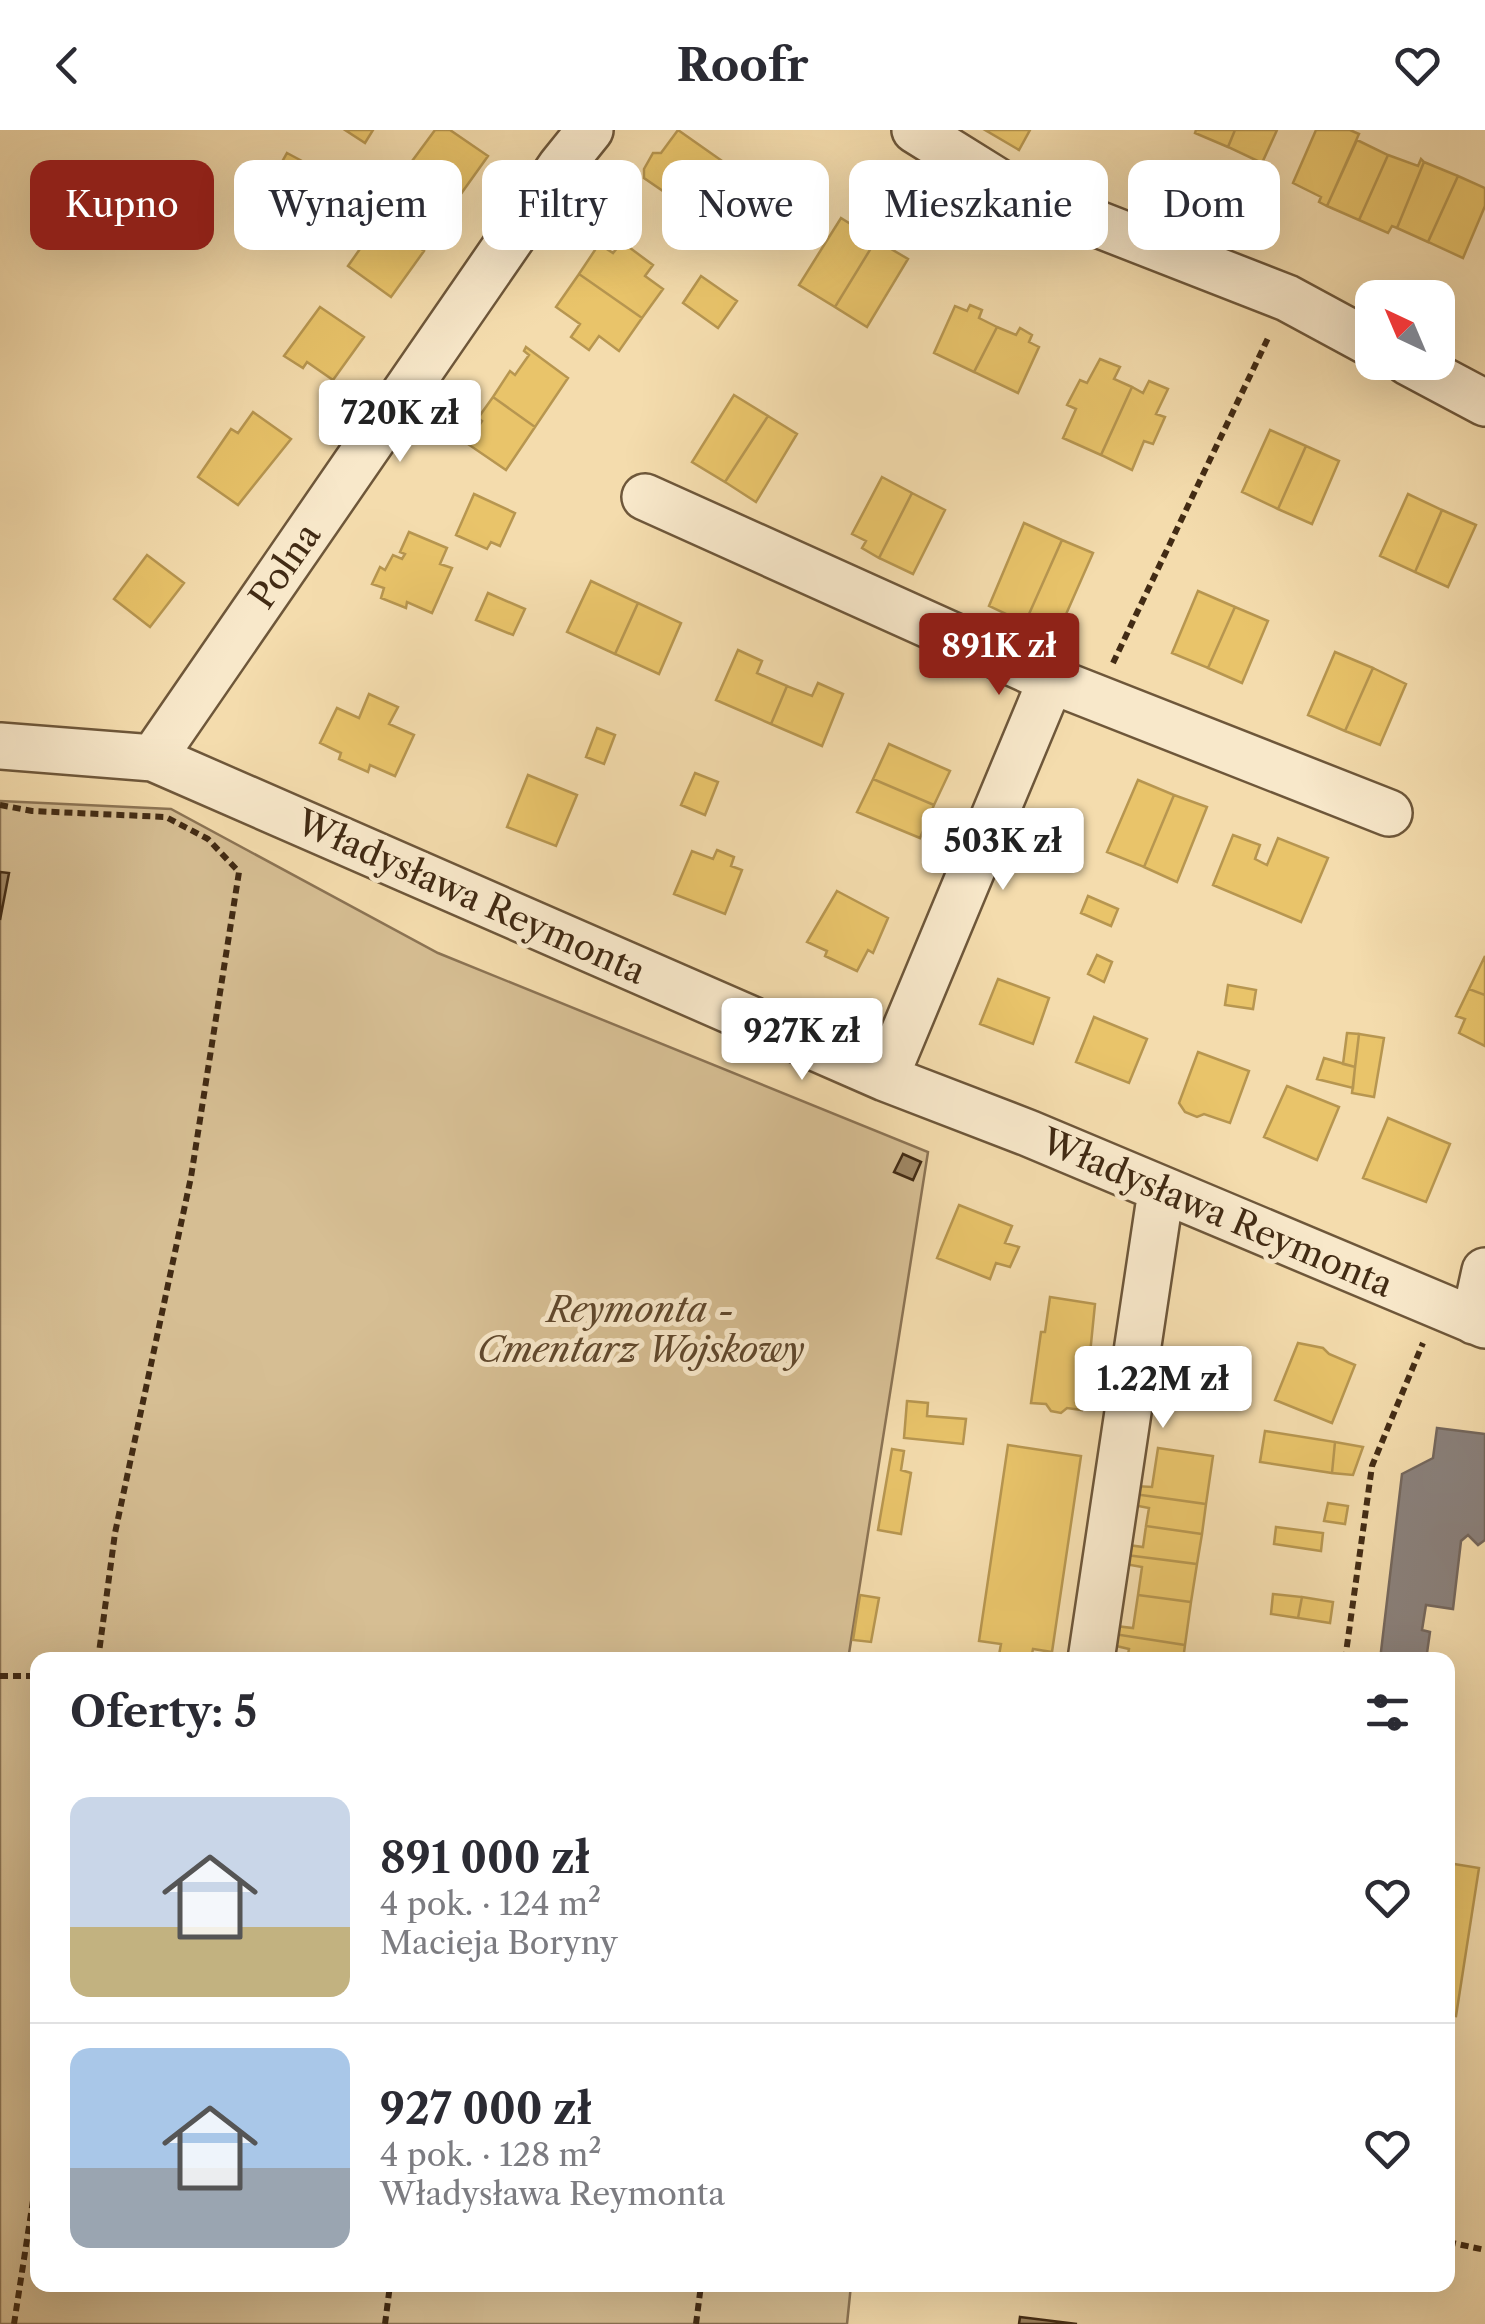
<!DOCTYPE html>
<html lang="pl">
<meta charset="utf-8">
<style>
body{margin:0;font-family:"Libre Caslon Text",serif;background:#f2f2f3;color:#2b2b33;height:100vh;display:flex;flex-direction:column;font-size:38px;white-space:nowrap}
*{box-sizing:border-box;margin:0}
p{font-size:32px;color:#7c7c81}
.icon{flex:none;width:55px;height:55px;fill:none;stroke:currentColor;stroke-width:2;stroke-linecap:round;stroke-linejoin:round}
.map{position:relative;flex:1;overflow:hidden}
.side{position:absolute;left:30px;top:1522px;width:1425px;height:640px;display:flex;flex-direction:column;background:#fff;border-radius:20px;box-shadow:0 10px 40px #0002}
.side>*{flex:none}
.top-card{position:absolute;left:30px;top:30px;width:1425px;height:90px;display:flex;gap:20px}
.needle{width:65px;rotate:316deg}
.controls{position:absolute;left:1355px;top:150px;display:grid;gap:20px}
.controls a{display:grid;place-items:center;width:100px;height:100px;border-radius:20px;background:#fff;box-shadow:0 10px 40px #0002;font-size:50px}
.price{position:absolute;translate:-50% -85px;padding:0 22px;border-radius:10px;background:#fff;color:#222;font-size:32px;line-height:65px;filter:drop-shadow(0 2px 5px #0008)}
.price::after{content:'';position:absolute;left:50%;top:60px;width:30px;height:22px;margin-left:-15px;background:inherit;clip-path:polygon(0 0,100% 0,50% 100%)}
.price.current{background:#8f2418;color:#fff}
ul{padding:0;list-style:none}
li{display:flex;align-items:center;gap:30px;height:250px;padding:0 40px}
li+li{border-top:2px solid #e1e1e2}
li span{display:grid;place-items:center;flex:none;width:280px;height:200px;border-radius:20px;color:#555}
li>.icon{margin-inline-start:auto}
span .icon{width:120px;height:120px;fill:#fffc;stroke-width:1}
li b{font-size:42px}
h2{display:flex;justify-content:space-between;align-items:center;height:120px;padding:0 40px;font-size:42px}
.chip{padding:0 35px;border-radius:20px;background:#fff;box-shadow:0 10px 40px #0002;font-size:35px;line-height:90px}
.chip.current{background:#8f2418;color:#fff}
header{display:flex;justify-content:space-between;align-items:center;height:130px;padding:0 40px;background:#fff;font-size:45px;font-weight:800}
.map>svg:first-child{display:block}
</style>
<header><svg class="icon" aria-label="back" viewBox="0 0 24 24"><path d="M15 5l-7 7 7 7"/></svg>Roofr<svg class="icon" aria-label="heart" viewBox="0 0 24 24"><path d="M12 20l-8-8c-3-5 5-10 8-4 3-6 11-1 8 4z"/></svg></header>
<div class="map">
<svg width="1485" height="2194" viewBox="0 0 1485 2194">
<rect width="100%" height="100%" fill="#f4dcad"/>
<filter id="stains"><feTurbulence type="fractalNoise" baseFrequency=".002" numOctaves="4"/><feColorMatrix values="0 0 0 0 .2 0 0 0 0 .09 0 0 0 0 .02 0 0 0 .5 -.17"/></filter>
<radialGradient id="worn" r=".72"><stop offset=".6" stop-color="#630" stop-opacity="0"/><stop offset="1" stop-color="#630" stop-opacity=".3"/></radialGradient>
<path fill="#d6be93" stroke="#8c7454" stroke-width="2.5" d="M 0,671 L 171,679 L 438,823 L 928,1022 L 848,1530 L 38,1530 L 38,2155 L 851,2155 L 847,2194 L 0,2194 Z"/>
<path fill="#e9c46a" stroke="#b79650" stroke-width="2.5" d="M 345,0 L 373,0 L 365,13 Z
M 435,0 L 450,0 L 488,26 L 453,75 L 404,42 Z
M 678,0 L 725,33 L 713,50 L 726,59 L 714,76 L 700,68 L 692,81 L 644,48 L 644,39 L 653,23 L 661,23 Z
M 985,0 L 1030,0 L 1019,20 Z
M 1196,0 L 1235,0 L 1228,17 L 1195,3 Z
M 1235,0 L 1277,0 L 1262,33 L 1228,17 Z
M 1316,0 L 1350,0 L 1359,4 L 1327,76 L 1319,72 L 1321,67 L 1293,53 Z
M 1357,10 L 1388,25 L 1359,90 L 1327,76 Z
M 287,23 L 315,38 L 301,63 L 273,48 Z
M 1388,25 L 1418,36 L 1421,29 L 1424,32 L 1397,98 L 1392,96 L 1388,103 L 1359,90 Z
M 1424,32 L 1458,46 L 1428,112 L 1397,98 Z
M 1458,46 L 1485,58 L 1485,76 L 1463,128 L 1428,112 Z
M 841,88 L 876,110 L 835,177 L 799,155 Z
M 381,89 L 424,121 L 391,167 L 348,136 Z
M 876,110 L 908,129 L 867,197 L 835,177 Z
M 622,112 L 653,135 L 645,146 L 663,159 L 642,188 L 579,144 L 599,114 L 613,123 Z
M 579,144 L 642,188 L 619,221 L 599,206 L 589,220 L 571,207 L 580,194 L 556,177 Z
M 701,146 L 737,171 L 718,198 L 683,173 Z
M 970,175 L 982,180 L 979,188 L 997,197 L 974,242 L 934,223 L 955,176 L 967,181 Z
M 320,177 L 364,207 L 333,250 L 307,232 L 303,238 L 284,226 Z
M 997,197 L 1016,205 L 1020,198 L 1032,205 L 1029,212 L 1039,217 L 1018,263 L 974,242 Z
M 526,217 L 568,248 L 535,297 L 493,267 L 510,241 L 515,245 L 529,225 L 524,221 Z
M 1100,229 L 1120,237 L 1114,249 L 1132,257 L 1101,325 L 1063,308 L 1076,279 L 1067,275 L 1080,250 L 1087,253 Z
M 1149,251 L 1168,259 L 1156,284 L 1165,287 L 1153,314 L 1144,311 L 1132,340 L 1101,325 L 1132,257 L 1143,263 Z
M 734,265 L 768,286 L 725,352 L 692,332 Z
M 493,267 L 535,297 L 506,340 L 462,310 L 464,307 L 470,310 L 482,291 L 478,288 Z
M 253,282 L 291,309 L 238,375 L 198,347 L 231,299 L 238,303 Z
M 768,286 L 797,304 L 756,372 L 725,352 Z
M 1270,300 L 1306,316 L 1278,379 L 1242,362 Z
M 1306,316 L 1339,331 L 1312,394 L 1278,379 Z
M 882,347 L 912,363 L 879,428 L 862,418 L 866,411 L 852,404 Z
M 912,363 L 945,380 L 913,444 L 879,428 Z
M 474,364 L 515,383 L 500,416 L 491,412 L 487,419 L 456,405 Z
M 1408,364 L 1442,380 L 1415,442 L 1380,426 Z
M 1442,380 L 1476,395 L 1448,457 L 1415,442 Z
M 1024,393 L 1062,410 L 1025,493 L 989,476 Z
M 409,402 L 447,418 L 440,434 L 452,438 L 432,483 L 407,472 L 406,478 L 381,468 L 384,458 L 372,454 L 380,437 L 385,440 L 393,425 L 402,429 L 405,424 L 400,422 Z
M 1062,410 L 1093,423 L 1056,507 L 1025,493 Z
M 147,425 L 184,453 L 150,497 L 114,469 Z
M 591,451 L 638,473 L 615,524 L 567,502 Z
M 1198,461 L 1235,477 L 1208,538 L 1172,523 Z
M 488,463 L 525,479 L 513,505 L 476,490 Z
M 638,473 L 681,493 L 659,544 L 615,524 Z
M 1235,477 L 1268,491 L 1242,553 L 1208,538 Z
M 738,520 L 762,531 L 757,543 L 787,556 L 771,594 L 716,570 Z
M 1335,522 L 1373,538 L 1345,601 L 1308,585 Z
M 1373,538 L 1406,554 L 1380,615 L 1345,601 Z
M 818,553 L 843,564 L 822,616 L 771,594 L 787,556 L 812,566 Z
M 369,564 L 398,577 L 389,594 L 414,605 L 395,646 L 370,635 L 368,642 L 339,629 L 341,623 L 320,613 L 337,578 L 359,588 Z
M 597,598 L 615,605 L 604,634 L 586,627 Z
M 889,614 L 950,641 L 934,675 L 873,649 Z
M 695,643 L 718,652 L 705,685 L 681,675 Z
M 528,645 L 577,665 L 556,716 L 507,697 Z
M 873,649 L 934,675 L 920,708 L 857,682 Z
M 1138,650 L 1174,665 L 1144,737 L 1107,722 Z
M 1174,665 L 1207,677 L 1177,752 L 1144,737 Z
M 1233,705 L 1260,715 L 1255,729 L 1267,735 L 1278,708 L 1328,728 L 1301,792 L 1213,755 Z
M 717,720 L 734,727 L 731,736 L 742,740 L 725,784 L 674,764 L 692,721 L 713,729 Z
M 837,761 L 888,788 L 873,823 L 868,820 L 857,841 L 825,826 L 827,821 L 807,812 Z
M 1088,766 L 1118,779 L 1111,796 L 1081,783 Z
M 1097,825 L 1112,832 L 1104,852 L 1088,844 Z
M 1485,826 L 1485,865 L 1469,859 Z
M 998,849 L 1049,868 L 1033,914 L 980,894 Z
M 1228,855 L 1256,860 L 1253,879 L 1225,875 Z
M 1469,859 L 1485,865 L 1485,916 L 1459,903 L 1465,889 L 1456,886 Z
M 1094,887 L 1147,909 L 1129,953 L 1076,932 Z
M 1347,903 L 1359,904 L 1355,937 L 1343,934 Z
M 1359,904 L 1384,908 L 1374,967 L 1352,963 Z
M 1198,922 L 1249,941 L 1230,993 L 1204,984 L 1197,987 L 1185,982 L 1179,973 Z
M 1324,928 L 1355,937 L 1353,958 L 1317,949 Z
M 1287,956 L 1339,977 L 1317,1030 L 1264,1007 Z
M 1388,988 L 1450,1014 L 1426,1072 L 1363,1048 Z
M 959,1075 L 1012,1096 L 1005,1113 L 1019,1117 L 1010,1137 L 996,1133 L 990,1149 L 937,1128 Z
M 1050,1167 L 1095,1174 L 1089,1234 L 1094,1234 L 1082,1280 L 1067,1278 L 1061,1283 L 1051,1281 L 1046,1274 L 1031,1273 L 1041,1202 L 1045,1202 Z
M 1298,1213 L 1323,1218 L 1329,1224 L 1355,1235 L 1332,1293 L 1275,1270 Z
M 907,1271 L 928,1273 L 927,1286 L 966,1289 L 963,1314 L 904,1308 Z
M 1265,1301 L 1335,1312 L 1332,1343 L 1260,1332 Z
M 1335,1312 L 1363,1317 L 1353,1345 L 1332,1343 Z
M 1008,1315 L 1081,1326 L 1052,1522 L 1033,1519 L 1031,1529 L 999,1525 L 1001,1514 L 979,1511 Z
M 1158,1318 L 1213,1326 L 1206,1374 L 1134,1364 L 1135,1356 L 1152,1357 Z
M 892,1319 L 904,1321 L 901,1340 L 911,1343 L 901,1404 L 878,1400 Z
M 1134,1364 L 1206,1374 L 1202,1404 L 1146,1396 L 1149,1378 L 1133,1375 Z
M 1328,1373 L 1348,1376 L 1345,1394 L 1324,1391 Z
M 1146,1396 L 1202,1404 L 1197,1434 L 1126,1425 L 1128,1415 L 1143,1417 Z
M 1276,1397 L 1323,1403 L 1321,1421 L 1274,1414 Z
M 1126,1425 L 1197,1434 L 1191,1472 L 1138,1465 L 1142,1437 L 1125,1434 Z
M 1273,1464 L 1302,1467 L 1298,1488 L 1271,1484 Z
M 860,1465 L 879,1468 L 871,1512 L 853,1510 Z
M 1138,1465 L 1191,1472 L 1185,1515 L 1114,1504 L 1115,1496 L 1133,1498 Z
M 1302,1467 L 1333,1472 L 1330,1493 L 1298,1488 Z
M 1114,1504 L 1185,1515 L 1183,1530 L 1127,1530 L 1129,1519 L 1112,1515 Z
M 1448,1733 L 1479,1738 L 1456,1886 L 1448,1885 Z"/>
<path fill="#8a817c" stroke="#74675d" stroke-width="2.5" d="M 1437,1298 L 1485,1304 L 1485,1410 L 1478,1415 L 1468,1405 L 1461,1411 L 1453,1479 L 1426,1475 L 1422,1500 L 1430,1502 L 1426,1530 L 1380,1530 L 1402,1344 L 1433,1328 Z"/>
<path fill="#9f8764" stroke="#422b14" stroke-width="2.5" d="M 0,742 L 9,743 L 0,790 Z
M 903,1024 L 921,1032 L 913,1050 L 894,1042 Z
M 1020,2187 L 1077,2194 L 1019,2194 Z"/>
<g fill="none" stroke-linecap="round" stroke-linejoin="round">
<defs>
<path id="street" d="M 915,0 L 1013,61 L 1287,168 L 1372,214
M 1408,232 L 1485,273
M 645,367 L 1051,550 L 1389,683
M 0,616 L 153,628 L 885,948 L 1028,1003 L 1485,1195
M 153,628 L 561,36 L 590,0
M 885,948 L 1051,550
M 1474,1191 L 1485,1141
M 1091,1530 L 1161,1061"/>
</defs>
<use href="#street" stroke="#6e573a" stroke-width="50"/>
<path stroke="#422b14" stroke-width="6" stroke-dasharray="8 5" stroke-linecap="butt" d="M 1113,533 L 1269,206
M 0,675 L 32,681 L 166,687 L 208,709 L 239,742 L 191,1047 L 115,1403 L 98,1530
M 1345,1530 L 1372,1336 L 1423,1213
M 0,1546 L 38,1546
M 1448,2112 L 1485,2120
M 14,2194 L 38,2038
M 385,2194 L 390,2155
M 696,2194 L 701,2155"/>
<use href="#street" stroke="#f8e8ca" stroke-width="45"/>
</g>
<g text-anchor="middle" stroke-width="10" stroke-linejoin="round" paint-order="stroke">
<g font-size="35" fill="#422b14" stroke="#f8e8ca">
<text transform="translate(285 436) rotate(-55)" y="12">Polna</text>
<text transform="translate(471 767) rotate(24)" y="12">Władysława Reymonta</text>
<text transform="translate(1217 1083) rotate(23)" y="12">Władysława Reymonta</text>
</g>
<g font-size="35" font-style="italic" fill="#60482d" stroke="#f8e8ca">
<text x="641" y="1192">Reymonta -<tspan x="641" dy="40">Cmentarz Wojskowy</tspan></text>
</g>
</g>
<rect width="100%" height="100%" filter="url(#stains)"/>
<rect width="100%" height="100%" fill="url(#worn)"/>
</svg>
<div class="controls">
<a><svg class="needle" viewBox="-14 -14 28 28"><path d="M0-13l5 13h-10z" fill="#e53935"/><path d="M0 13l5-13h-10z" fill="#7c7c81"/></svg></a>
</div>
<b class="price" style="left:400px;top:335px">720K zł</b>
<b class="price current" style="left:999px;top:568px">891K zł</b>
<b class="price" style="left:1003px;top:763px">503K zł</b>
<b class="price" style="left:802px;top:953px">927K zł</b>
<b class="price" style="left:1163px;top:1301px">1.22M zł</b>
<div class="top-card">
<a class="chip current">Kupno</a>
<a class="chip">Wynajem</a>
<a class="chip">Filtry</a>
<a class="chip">Nowe</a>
<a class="chip">Mieszkanie</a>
<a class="chip">Dom</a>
</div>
<section class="side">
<h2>Oferty: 5<svg class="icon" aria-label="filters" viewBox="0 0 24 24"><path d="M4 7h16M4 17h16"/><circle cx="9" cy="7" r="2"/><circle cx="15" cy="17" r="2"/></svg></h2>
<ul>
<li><span style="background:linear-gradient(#c9d6e8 65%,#c2b280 0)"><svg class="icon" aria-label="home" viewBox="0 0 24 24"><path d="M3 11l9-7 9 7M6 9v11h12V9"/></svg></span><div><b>891 000 zł</b><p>4 pok. · 124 m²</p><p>Macieja Boryny</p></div><svg class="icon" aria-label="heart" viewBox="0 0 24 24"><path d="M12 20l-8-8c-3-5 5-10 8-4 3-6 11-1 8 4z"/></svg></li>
<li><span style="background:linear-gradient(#a9c7e8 60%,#9aa5b1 0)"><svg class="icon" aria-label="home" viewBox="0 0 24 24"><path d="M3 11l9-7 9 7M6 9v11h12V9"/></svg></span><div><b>927 000 zł</b><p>4 pok. · 128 m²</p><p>Władysława Reymonta</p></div><svg class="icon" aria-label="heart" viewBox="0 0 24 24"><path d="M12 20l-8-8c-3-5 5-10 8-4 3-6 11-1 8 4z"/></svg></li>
</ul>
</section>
</div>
